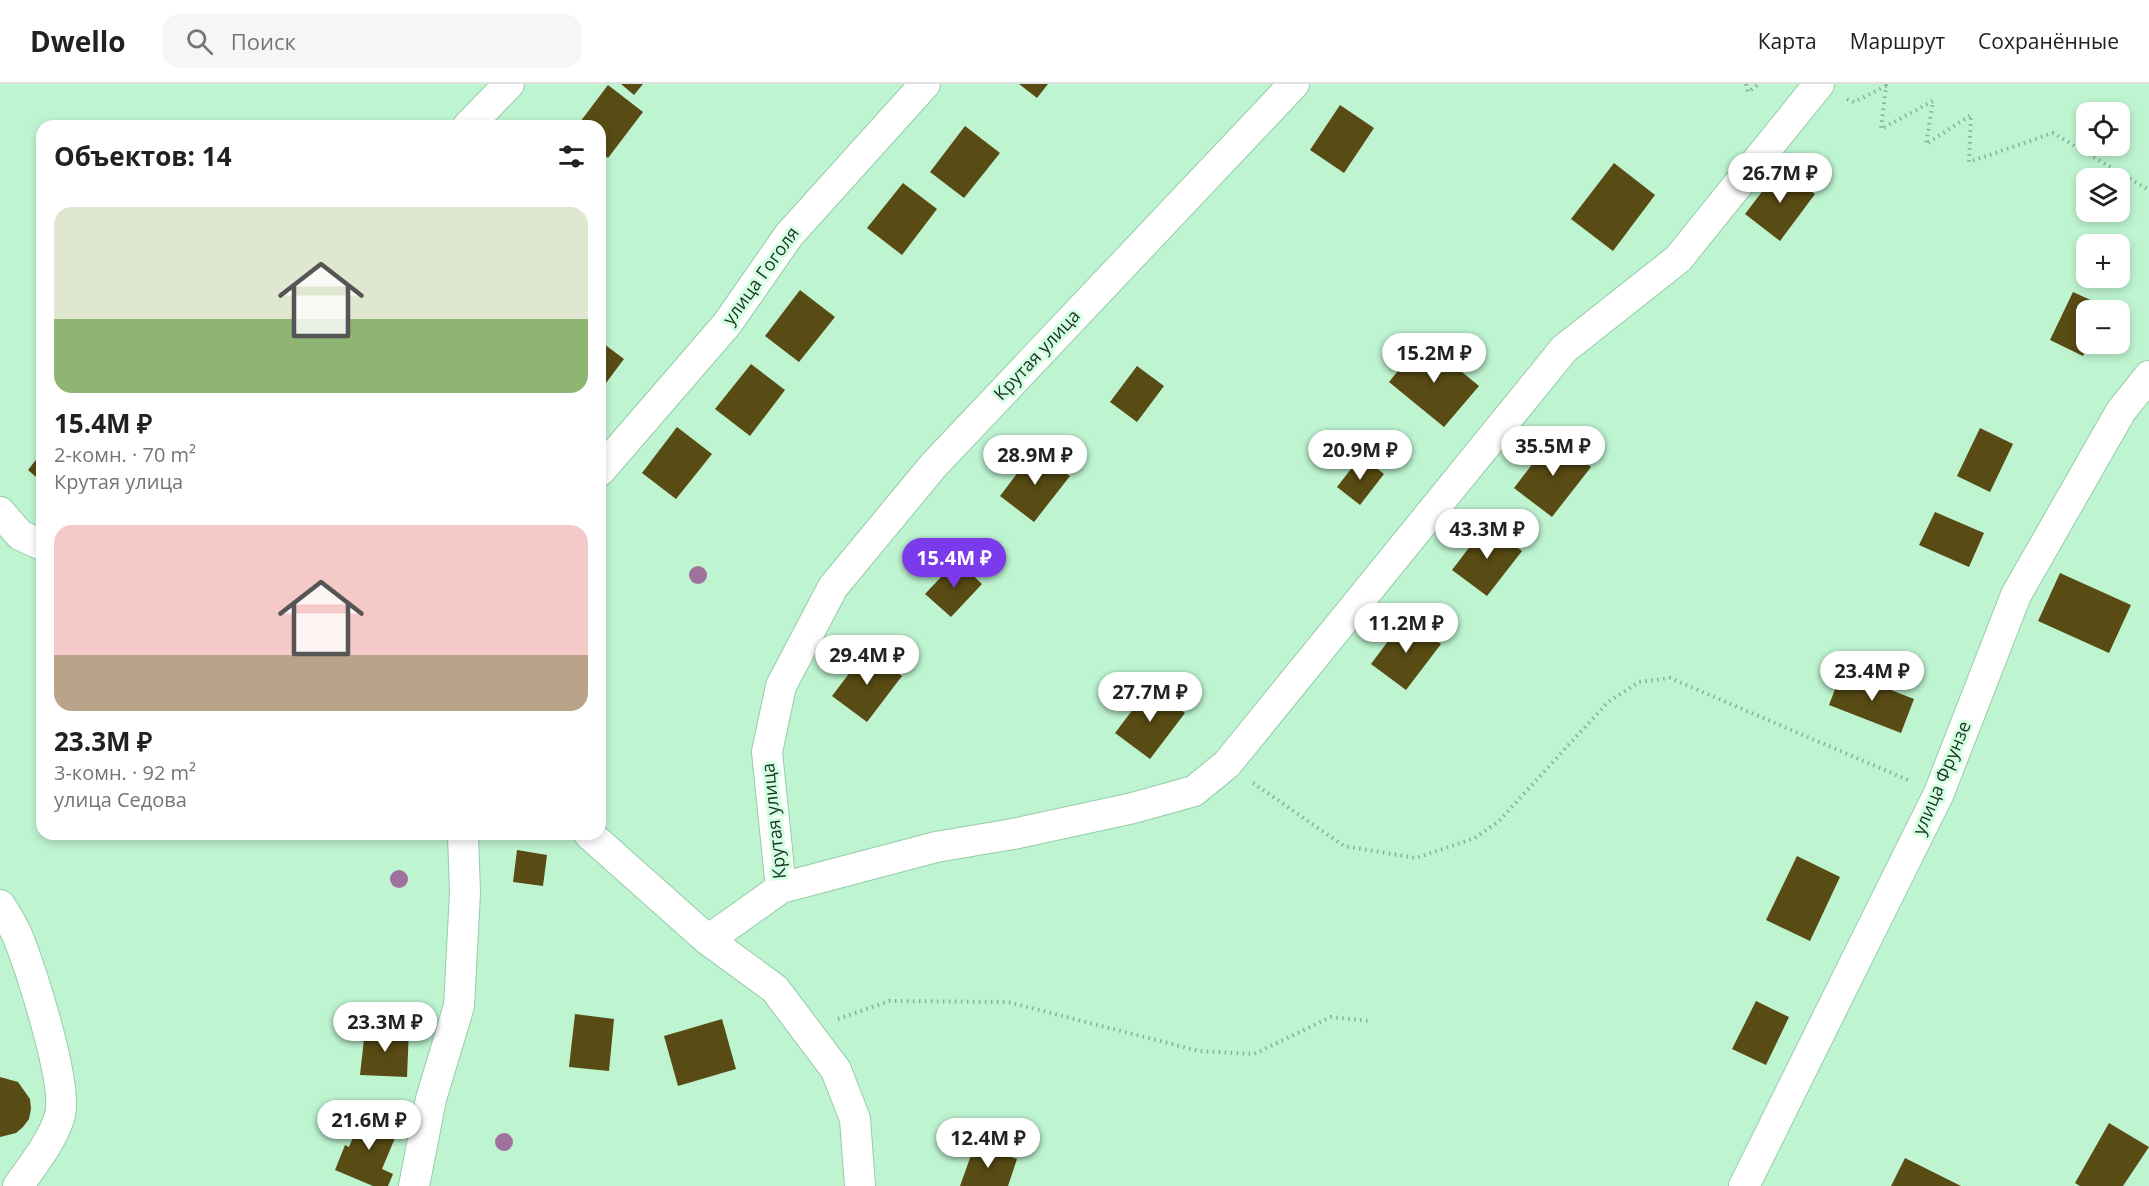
<!DOCTYPE html>
<html lang="ru">
<meta charset="utf-8">
<style>
body{margin:0;font-family:"Open Sans",sans-serif;background:#f6f6f6;color:#202124;height:100vh;display:flex;flex-direction:column;font-size:22px;white-space:nowrap}
*{box-sizing:border-box;margin:0}
p{font-size:20px;color:#757577}
.icon{flex:none;width:33px;height:33px;fill:none;stroke:currentColor;stroke-width:2;stroke-linecap:round;stroke-linejoin:round}
.map{position:relative;flex:1;overflow:hidden}
.sheet{position:absolute;left:36px;top:36px;width:570px;height:720px;display:flex;flex-direction:column;background:#fff;border-radius:18px;box-shadow:0 3px 9px #0003}
.sheet>*{flex:none}
.fabs{position:absolute;left:2076px;top:18px;display:grid;gap:12px}
.fabs a{display:grid;place-items:center;width:54px;height:54px;border-radius:12px;background:#fff;box-shadow:0 3px 9px #0003;font-size:30px}
.price{position:absolute;translate:-50% -51px;padding:0 14px;border-radius:21px;background:#fff;color:#222;font-size:20px;line-height:39px;filter:drop-shadow(0 2px 3px #0008)}
.price::after{content:'';position:absolute;left:50%;top:36px;width:18px;height:14px;margin-left:-9px;background:inherit;clip-path:polygon(0 0,100% 0,50% 100%)}
.price.on{background:#7c3aed;color:#fff}
ul{padding:0;list-style:none}
li{display:grid;align-content:center;gap:12px;height:318px;padding:0 18px}
li span{display:grid;place-items:center;height:186px;border-radius:18px;color:#555}
li>.icon{margin-inline-start:auto}
span .icon{width:108px;height:108px;fill:#fffc;stroke-width:1}
li b{font-size:26px}
h2{display:flex;justify-content:space-between;align-items:center;height:72px;padding:0 18px;font-size:26px}
header{display:flex;align-items:center;gap:36px;box-sizing:border-box;height:84px;padding:0 30px;background:#fff;border-bottom:2px solid #e0e0e0}
header strong{font-size:28px}
nav{display:flex;gap:33px;margin-inline-start:auto;font-size:21px}
.search{width:420px;height:54px;background:#f6f6f6;display:flex;align-items:center;gap:15px;box-sizing:border-box;padding:0 21px;border-radius:18px;color:#757577;font-size:22px}
.map>svg:first-child{display:block}
</style>
<header>
<strong>Dwello</strong>
<div class="search"><svg class="icon" aria-label="search" viewBox="0 0 24 24"><circle cx="10" cy="10" r="6"/><path d="M15 15l6 6"/></svg>Поиск</div>
<nav><a>Карта</a><a>Маршрут</a><a>Сохранённые</a></nav>
</header>
<div class="map">
<svg width="2149" height="1102" viewBox="0 0 2149 1102">
<rect width="100%" height="100%" fill="#bef4d0"/>
<path fill="#584b13" d="M 621,0 L 643,0 L 634,11 Z
M 1019,0 L 1048,0 L 1037,14 Z
M 608,1 L 643,28 L 608,74 L 600,68 L 600,42 L 577,42 Z
M 1340,21 L 1374,44 L 1344,89 L 1310,66 Z
M 965,42 L 1000,69 L 964,114 L 930,88 Z
M 1614,79 L 1655,111 L 1613,167 L 1571,135 Z
M 1780,84 L 1815,110 L 1780,157 L 1745,130 Z
M 903,99 L 937,125 L 902,171 L 867,144 Z
M 800,206 L 835,233 L 799,278 L 765,252 Z
M 2073,208 L 2106,223 L 2105,226 L 2086,226 L 2086,260 L 2089,260 L 2083,272 L 2050,256 Z
M 1423,256 L 1479,302 L 1444,343 L 1389,298 Z
M 600,257 L 624,275 L 600,307 Z
M 751,280 L 785,306 L 750,352 L 715,325 Z
M 1137,282 L 1164,302 L 1137,338 L 1110,318 Z
M 677,343 L 712,370 L 676,415 L 642,389 Z
M 1980,344 L 2013,360 L 1990,408 L 1957,392 Z
M 1553,353 L 1591,383 L 1552,433 L 1514,404 Z
M 1035,366 L 1070,392 L 1034,438 L 1000,412 Z
M 42,368 L 42,398 L 28,386 Z
M 1361,372 L 1384,390 L 1360,421 L 1337,403 Z
M 1935,428 L 1984,449 L 1969,483 L 1919,461 Z
M 1487,440 L 1522,467 L 1487,512 L 1452,486 Z
M 957,476 L 982,500 L 951,533 L 925,510 Z
M 2060,489 L 2131,521 L 2109,569 L 2038,537 Z
M 1406,533 L 1441,560 L 1406,606 L 1371,580 Z
M 867,566 L 902,592 L 867,638 L 832,612 Z
M 1842,587 L 1914,615 L 1901,649 L 1829,621 Z
M 1150,603 L 1185,629 L 1150,675 L 1115,649 Z
M 517,766 L 547,771 L 543,802 L 513,798 Z
M 1797,772 L 1840,793 L 1810,857 L 1766,836 Z
M 1756,917 L 1789,933 L 1766,981 L 1732,965 Z
M 575,930 L 614,935 L 609,987 L 569,983 Z
M 722,935 L 736,985 L 678,1002 L 664,952 Z
M 409,945 L 407,993 L 360,991 L 365,946 Z
M 0,993 L 18,998 L 30,1015 L 31,1025 L 29,1035 L 23,1043 L 16,1049 L 0,1053 Z
M 364,1026 L 400,1042 L 382,1085 L 393,1090 L 388,1102 L 373,1102 L 335,1086 L 345,1061 L 349,1063 Z
M 2109,1039 L 2149,1063 L 2123,1102 L 2080,1102 L 2075,1099 Z
M 975,1060 L 1017,1075 L 1008,1102 L 960,1102 Z
M 1905,1074 L 1961,1102 L 1891,1102 Z"/>
<g fill="none" stroke-linecap="round" stroke-linejoin="round">
<defs>
<path id="minor" d="M 468,42 L 509,0
M 600,387 L 727,240 L 789,151 L 925,0
M 0,428 L 20,451 L 42,461
M 589,750 L 708,856 L 775,905 L 836,986 L 855,1035 L 860,1102
M 781,804 L 767,668 L 781,602 L 833,503 L 933,382 L 1294,0
M 0,821 C 7,831 13,842 18,853 C 31,886 68,999 60,1031 C 53,1056 33,1081 18,1102
M 708,856 L 781,804 L 936,763 L 1013,750 L 1133,724 L 1194,707 L 1227,680 L 1564,265 L 1678,175 L 1819,0
M 414,1102 L 431,1015 L 459,922 L 465,809 L 463,750
M 1744,1102 L 1939,709 L 2016,511 L 2121,327 L 2149,292"/>
</defs>
<use href="#minor" stroke="#96cca9" stroke-width="32"/>
<path stroke="#86b195" stroke-width="4" stroke-dasharray="1.5 4.5" stroke-linecap="butt" d="M 1746,0 L 1748,8 L 1759,0
M 1847,15 L 1854,18 L 1886,2 L 1881,45 L 1933,17 L 1926,60 L 1971,31 L 1969,78 L 2053,49 L 2149,106
M 1253,699 L 1344,762 L 1416,774 L 1475,754 L 1499,737 L 1608,618 L 1639,598 L 1670,594 L 1908,696
M 838,935 L 889,917 L 1008,918 L 1199,967 L 1254,970 L 1331,933 L 1369,937"/>
<use href="#minor" stroke="#fff" stroke-width="30"/>
</g>
<g fill="#9f719d">
<circle cx="698" cy="491" r="9"/>
<circle cx="399" cy="795" r="9"/>
<circle cx="504" cy="1058" r="9"/>
</g>
<g text-anchor="middle" stroke-width="6" stroke-linejoin="round" paint-order="stroke">
<g font-size="18" fill="#1c3224" stroke="#d3ffe1">
<text transform="translate(761 192) rotate(-54)" y="6">улица Гоголя</text>
<text transform="translate(1037 271) rotate(-47)" y="6">Крутая улица</text>
<text transform="translate(1942 694) rotate(-67)" y="6">улица Фрунзе</text>
<text transform="translate(774 737) rotate(-96)" y="6">Крутая улица</text>
</g>
</g>
</svg>
<div class="fabs">
<a><svg class="icon" aria-label="locate" viewBox="0 0 24 24"><circle cx="12" cy="12" r="6"/><path d="M12 2v4M12 18v4M2 12h4M18 12h4"/></svg></a>
<a><svg class="icon" aria-label="layers" viewBox="0 0 24 24"><path d="M12 4l9 5-9 5-9-5zM3 14l9 5 9-5"/></svg></a>
<a>+</a>
<a>−</a>
</div>
<b class="price" style="left:1780px;top:120px">26.7M ₽</b>
<b class="price" style="left:1434px;top:300px">15.2M ₽</b>
<b class="price" style="left:1553px;top:393px">35.5M ₽</b>
<b class="price" style="left:1360px;top:397px">20.9M ₽</b>
<b class="price" style="left:1035px;top:402px">28.9M ₽</b>
<b class="price" style="left:1487px;top:476px">43.3M ₽</b>
<b class="price on" style="left:954px;top:505px">15.4M ₽</b>
<b class="price" style="left:1406px;top:570px">11.2M ₽</b>
<b class="price" style="left:867px;top:602px">29.4M ₽</b>
<b class="price" style="left:1872px;top:618px">23.4M ₽</b>
<b class="price" style="left:1150px;top:639px">27.7M ₽</b>
<b class="price" style="left:385px;top:969px">23.3M ₽</b>
<b class="price" style="left:369px;top:1067px">21.6M ₽</b>
<b class="price" style="left:988px;top:1085px">12.4M ₽</b>
<section class="sheet">
<h2>Объектов: 14<svg class="icon" aria-label="filters" viewBox="0 0 24 24"><path d="M4 7h16M4 17h16"/><circle cx="9" cy="7" r="2"/><circle cx="15" cy="17" r="2"/></svg></h2>
<ul>
<li><span style="background:linear-gradient(#dfe7d0 60%,#8fb573 0)"><svg class="icon" aria-label="home" viewBox="0 0 24 24"><path d="M3 11l9-7 9 7M6 9v11h12V9"/></svg></span><div><b>15.4M ₽</b><p>2-комн. · 70 m²</p><p>Крутая улица</p></div></li>
<li><span style="background:linear-gradient(#f6c9c9 70%,#b9a48a 0)"><svg class="icon" aria-label="home" viewBox="0 0 24 24"><path d="M3 11l9-7 9 7M6 9v11h12V9"/></svg></span><div><b>23.3M ₽</b><p>3-комн. · 92 m²</p><p>улица Седова</p></div></li>
</ul>
</section>
</div>
